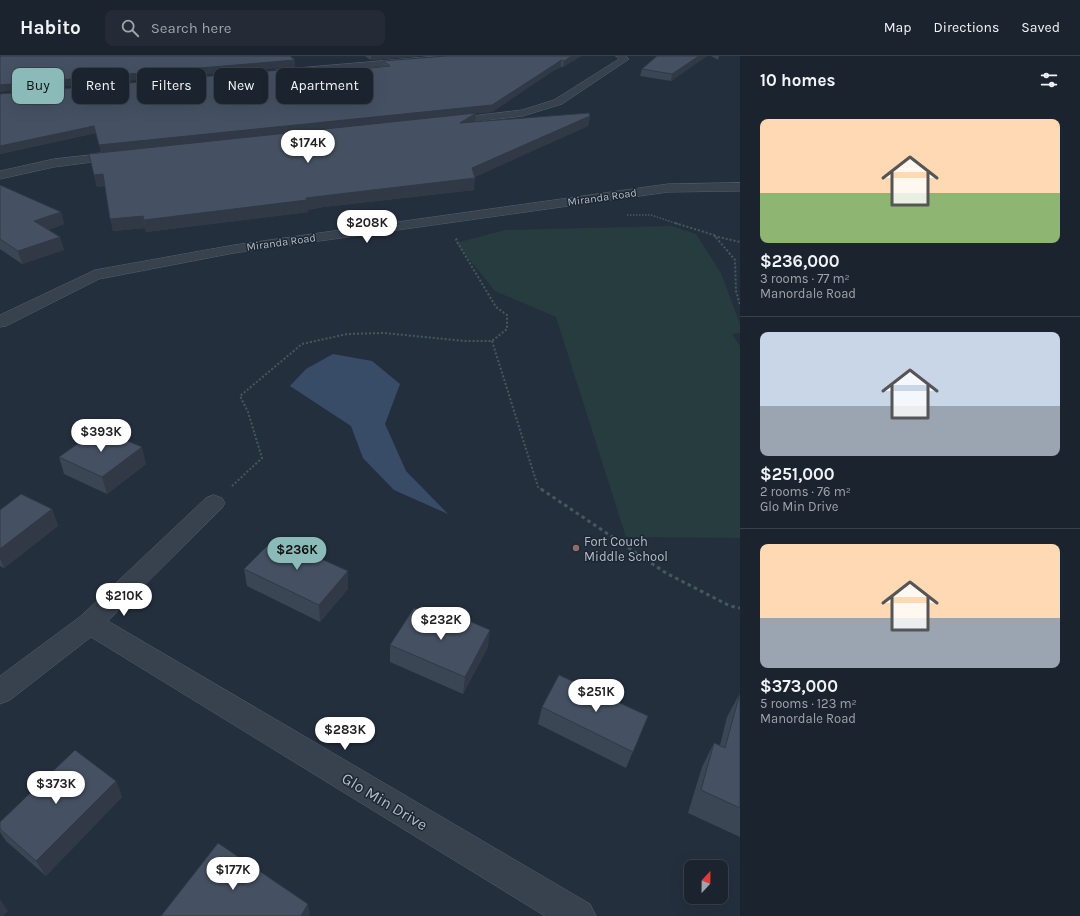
<!DOCTYPE html>
<meta charset="utf-8">
<style>
body{margin:0;font-family:Karla,sans-serif;background:#242b36;color:#f1f3f6;height:100vh;display:flex;flex-direction:column;font-size:15px;white-space:nowrap}
*{box-sizing:border-box;margin:0}
p{font-size:13px;color:#a0a4aa}
.icon{flex:none;width:22px;height:22px;fill:none;stroke:currentColor;stroke-width:2;stroke-linecap:round;stroke-linejoin:round}
.map{position:relative;flex:1;overflow:hidden}
.panel{display:flex;flex-direction:column;background:#1b232e;width:340px}
.panel>*{flex:none}
.top-card{position:absolute;left:12px;top:12px;width:380px;height:36px;display:flex;gap:8px}
.needle{width:26px;rotate:22deg}
.fabs{position:absolute;left:684px;top:804px;display:grid;gap:8px}
.fabs a{display:grid;place-items:center;width:44px;height:44px;border-radius:8px;background:#1b232e;box-shadow:0 4px 16px #0002,0 0 0 1px #39404a;font-size:20px}
.price{position:absolute;translate:-50% -34px;padding:0 9px;border-radius:14px;background:#fff;color:#222;font-size:13px;line-height:26px;filter:drop-shadow(0 1px 2px #0008)}
.price::after{content:'';position:absolute;left:50%;top:24px;width:12px;height:9px;margin-left:-6px;background:inherit;clip-path:polygon(0 0,100% 0,50% 100%)}
.price.on{background:#8bbbb9;color:#111}
ul{padding:0;list-style:none}
li{display:grid;align-content:center;gap:8px;height:212px;padding:0 20px}
li+li{border-top:1px solid #39404a}
li span{display:grid;place-items:center;height:124px;border-radius:8px;color:#555}
li>.icon{margin-inline-start:auto}
span .icon{width:72px;height:72px;fill:#fffc;stroke-width:1}
li b{font-size:17px}
h2{display:flex;justify-content:space-between;align-items:center;height:48px;padding:0 20px;font-size:17px}
.chip{padding:0 14px;border-radius:8px;background:#1b232e;box-shadow:0 4px 16px #0002,0 0 0 1px #39404a;font-size:14px;line-height:36px}
.chip.on{background:#8bbbb9;color:#111}
header{display:flex;align-items:center;gap:24px;box-sizing:border-box;height:56px;padding:0 20px;background:#1b232e;border-bottom:1px solid #39404a}
header strong{font-size:19px}
nav{display:flex;gap:22px;margin-inline-start:auto;font-size:14px}
.search{width:280px;height:36px;background:#242b36;display:flex;align-items:center;gap:10px;box-sizing:border-box;padding:0 14px;border-radius:8px;color:#a0a4aa;font-size:15px}
main{display:flex;flex:1;min-height:0}
.map>svg:first-child{display:block}
</style>
<header>
<strong>Habito</strong>
<div class="search"><svg class="icon" aria-label="search" viewBox="0 0 24 24"><circle cx="10" cy="10" r="6"/><path d="M15 15l6 6"/></svg>Search here</div>
<nav><a>Map</a><a>Directions</a><a>Saved</a></nav>
</header>
<main>
<div class="map">
<svg width="740" height="860" viewBox="0 0 740 860">
<rect width="100%" height="100%" fill="#242f3e"/>
<path fill="#263c3f" d="M 672,170 L 696,178 L 721,217 L 740,268 L 740,277 L 732,278 L 740,290 L 740,482 L 626,481 L 556,261 L 495,235 L 456,187 L 505,174 Z"/>
<path fill="#394c67" d="M 333,298 L 372,305 L 400,328 L 385,368 L 406,415 L 448,458 L 394,434 L 363,402 L 351,370 L 290,330 L 306,313 Z"/>
<g fill="none" stroke-linecap="round" stroke-linejoin="round">
<defs>
<path id="street" d="M 438,0 L 471,0 L 467,3 L 276,20 L 271,17 L 276,14 Z
M 616,0 L 626,0 L 629,3 L 562,48 L 523,60 L 446,69 L 441,66 L 446,63 L 522,54 L 554,44 L 619,3 Z
M 119,96 L 123,98 L 125,100 L 123,102 L 54,111 L 0,123 L 0,115 L 54,103 Z
M 740,127 L 740,135 L 668,136 L 234,197 L 99,223 L 6,270 L 0,271 L 0,259 L 95,214 L 234,189 L 668,128 Z
M 214,439 L 222,442 L 225,447 L 222,452 L 108,565 L 590,848 L 596,860 L 545,860 L 91,581 L 10,644 L 0,648 L 0,620 L 81,560 L 206,442 Z"/>
</defs>
<use href="#street" stroke="#565f6c" stroke-width="1"/>
<path stroke="#44595c" stroke-width="1.5" stroke-dasharray="1.5 1.5" stroke-linecap="butt" d="M 627,159 L 651,159 L 678,168"/>
<path stroke="#44595c" stroke-width="2" stroke-dasharray="2 2" stroke-linecap="butt" d="M 675,167 L 714,179 L 735,204 L 736,235 L 740,249
M 714,180 L 740,186
M 492,285 L 538,431 L 543,434
M 232,430 L 262,402 L 248,356 L 240,340 L 302,288 L 347,278 L 384,277 L 465,285 L 492,285 L 507,273 L 507,259 L 496,251 L 456,184 L 458,181"/>
<path stroke="#44595c" stroke-width="3" stroke-dasharray="3.5 3.5" stroke-linecap="butt" d="M 541,433 L 666,517 L 730,550 L 740,552"/>
<use href="#street" fill="#38414e" fill-rule="evenodd"/>
</g>
<path fill="#3b4654" d="M 365,0 L 420,0 L 371,4 Z
M 581,0 L 563,11 L 561,11 L 553,15 L 492,56 L 476,57 L 475,66 L 590,60 L 588,70 L 474,121 L 474,134 L 323,151 L 308,154 L 308,156 L 146,176 L 145,172 L 113,175 L 105,130 L 97,131 L 89,98 L 101,96 L 96,77 L 0,98 L 0,38 L 311,18 L 383,11 L 383,5 Z
M 657,0 L 707,0 L 671,25 L 640,20 L 642,13 Z
M 711,0 L 719,0 L 718,4 Z
M 0,129 L 61,156 L 64,168 L 48,174 L 60,181 L 64,194 L 22,208 L 0,193 Z
M 59,401 L 146,408 L 107,438 L 64,418 Z
M 52,453 L 58,470 L 4,512 L 0,510 L 0,454 Z
M 244,513 L 348,515 L 348,533 L 320,566 L 247,530 Z
M 390,589 L 488,591 L 463,638 L 390,606 Z
M 740,637 L 740,781 L 688,757 L 702,711 L 714,687 L 720,689 L 727,661 Z
M 542,651 L 648,660 L 626,712 L 538,668 Z
M 116,725 L 122,741 L 46,820 L 6,785 L 0,776 L 0,766 Z"/>
<path fill="#303945" d="M 371,0 L 420,0 L 371,4 Z
M 572,0 L 581,0 L 563,11 L 564,5 Z
M 699,0 L 707,0 L 671,25 L 672,18 Z
M 295,4 L 295,11 L 0,36 L 0,29 Z
M 561,4 L 561,11 L 553,15 L 492,56 L 476,57 L 475,67 L 460,67 L 101,97 L 99,89 L 554,9 Z
M 590,60 L 588,70 L 471,123 L 472,112 Z
M 94,70 L 96,77 L 0,98 L 0,90 Z
M 103,118 L 106,129 L 97,131 L 94,119 Z
M 475,122 L 474,134 L 323,151 L 308,154 L 308,156 L 146,176 L 144,164 L 322,140 Z
M 61,156 L 64,168 L 38,178 L 34,165 Z
M 143,160 L 145,172 L 113,175 L 110,163 Z
M 60,181 L 64,194 L 22,208 L 18,195 Z
M 142,391 L 146,408 L 107,438 L 102,421 Z
M 52,453 L 58,470 L 4,512 L 0,502 L 0,493 Z
M 348,515 L 348,533 L 320,566 L 319,549 Z
M 490,574 L 488,591 L 463,638 L 465,621 Z
M 116,725 L 122,741 L 46,820 L 36,805 Z
M 0,843 L 8,855 L 3,860 L 0,860 Z
M 308,848 L 310,860 L 301,860 Z"/>
<path fill="#455162" stroke="#303945" d="M 0,0 L 290,0 L 295,4 L 0,29 Z
M 447,0 L 572,0 L 564,5 L 561,4 L 554,9 L 492,49 L 99,89 L 94,70 L 0,90 L 0,38 L 304,12 L 311,18 L 390,10 L 383,5 Z
M 657,0 L 699,0 L 672,18 L 642,13 Z
M 476,57 L 460,67 L 589,57 L 590,60 L 472,112 L 475,122 L 322,140 L 306,142 L 307,144 L 144,164 L 143,160 L 110,163 L 103,118 L 94,119 L 89,98 Z
M 0,129 L 61,156 L 34,165 L 60,181 L 18,195 L 0,183 Z
M 99,373 L 142,391 L 102,421 L 59,401 Z
M 21,438 L 52,453 L 0,493 L 0,454 Z
M 275,482 L 348,515 L 319,549 L 244,513 Z
M 414,552 L 457,570 L 462,562 L 490,574 L 465,621 L 390,589 Z
M 559,619 L 648,660 L 633,696 L 542,651 Z
M 740,637 L 740,752 L 701,734 L 714,687 L 725,692 Z
M 75,694 L 116,725 L 36,805 L 0,773 L 0,766 Z
M 218,787 L 308,848 L 301,860 L 161,860 Z"/>
<circle fill="#8d6e63" stroke="#1d2633" stroke-width="1.5" cx="576" cy="492" r="4"/>
<g text-anchor="middle" stroke-width="3" stroke-linejoin="round" paint-order="stroke">
<g font-size="11" fill="#b4bcc9" stroke="#1d2633">
<text transform="translate(602 141) rotate(-8)" y="4">Miranda Road</text>
<text transform="translate(281 186) rotate(-8)" y="4">Miranda Road</text>
</g>
<g font-size="13" fill="#b4bcc9" stroke="#1d2633" text-anchor="start">
<text x="584" y="490">Fort Couch<tspan x="584" dy="15">Middle School</tspan></text>
</g>
<g font-size="16" fill="#b4bcc9" stroke="#1d2633">
<text transform="translate(385 745) rotate(31)" y="6">Glo Min Drive</text>
</g>
</g>
</svg>
<div class="fabs">
<a><svg class="needle" viewBox="-14 -14 28 28"><path d="M0-13l5 13h-10z" fill="#e53935"/><path d="M0 13l5-13h-10z" fill="#a0a4aa"/></svg></a>
</div>
<b class="price" style="left:308px;top:108px">$174K</b>
<b class="price" style="left:367px;top:188px">$208K</b>
<b class="price" style="left:101px;top:397px">$393K</b>
<b class="price on" style="left:297px;top:515px">$236K</b>
<b class="price" style="left:124px;top:561px">$210K</b>
<b class="price" style="left:441px;top:585px">$232K</b>
<b class="price" style="left:596px;top:657px">$251K</b>
<b class="price" style="left:345px;top:695px">$283K</b>
<b class="price" style="left:56px;top:749px">$373K</b>
<b class="price" style="left:233px;top:835px">$177K</b>
<div class="top-card">
<a class="chip on">Buy</a>
<a class="chip">Rent</a>
<a class="chip">Filters</a>
<a class="chip">New</a>
<a class="chip">Apartment</a>
</div>
</div>
<section class="panel">
<h2>10 homes<svg class="icon" aria-label="filters" viewBox="0 0 24 24"><path d="M4 7h16M4 17h16"/><circle cx="9" cy="7" r="2"/><circle cx="15" cy="17" r="2"/></svg></h2>
<ul>
<li><span style="background:linear-gradient(#ffd9b3 60%,#8fb573 0)"><svg class="icon" aria-label="home" viewBox="0 0 24 24"><path d="M3 11l9-7 9 7M6 9v11h12V9"/></svg></span><div><b>$236,000</b><p>3 rooms · 77 m²</p><p>Manordale Road</p></div></li>
<li><span style="background:linear-gradient(#c9d6e8 60%,#9aa5b1 0)"><svg class="icon" aria-label="home" viewBox="0 0 24 24"><path d="M3 11l9-7 9 7M6 9v11h12V9"/></svg></span><div><b>$251,000</b><p>2 rooms · 76 m²</p><p>Glo Min Drive</p></div></li>
<li><span style="background:linear-gradient(#ffd9b3 60%,#9aa5b1 0)"><svg class="icon" aria-label="home" viewBox="0 0 24 24"><path d="M3 11l9-7 9 7M6 9v11h12V9"/></svg></span><div><b>$373,000</b><p>5 rooms · 123 m²</p><p>Manordale Road</p></div></li>
</ul>
</section>
</main>
